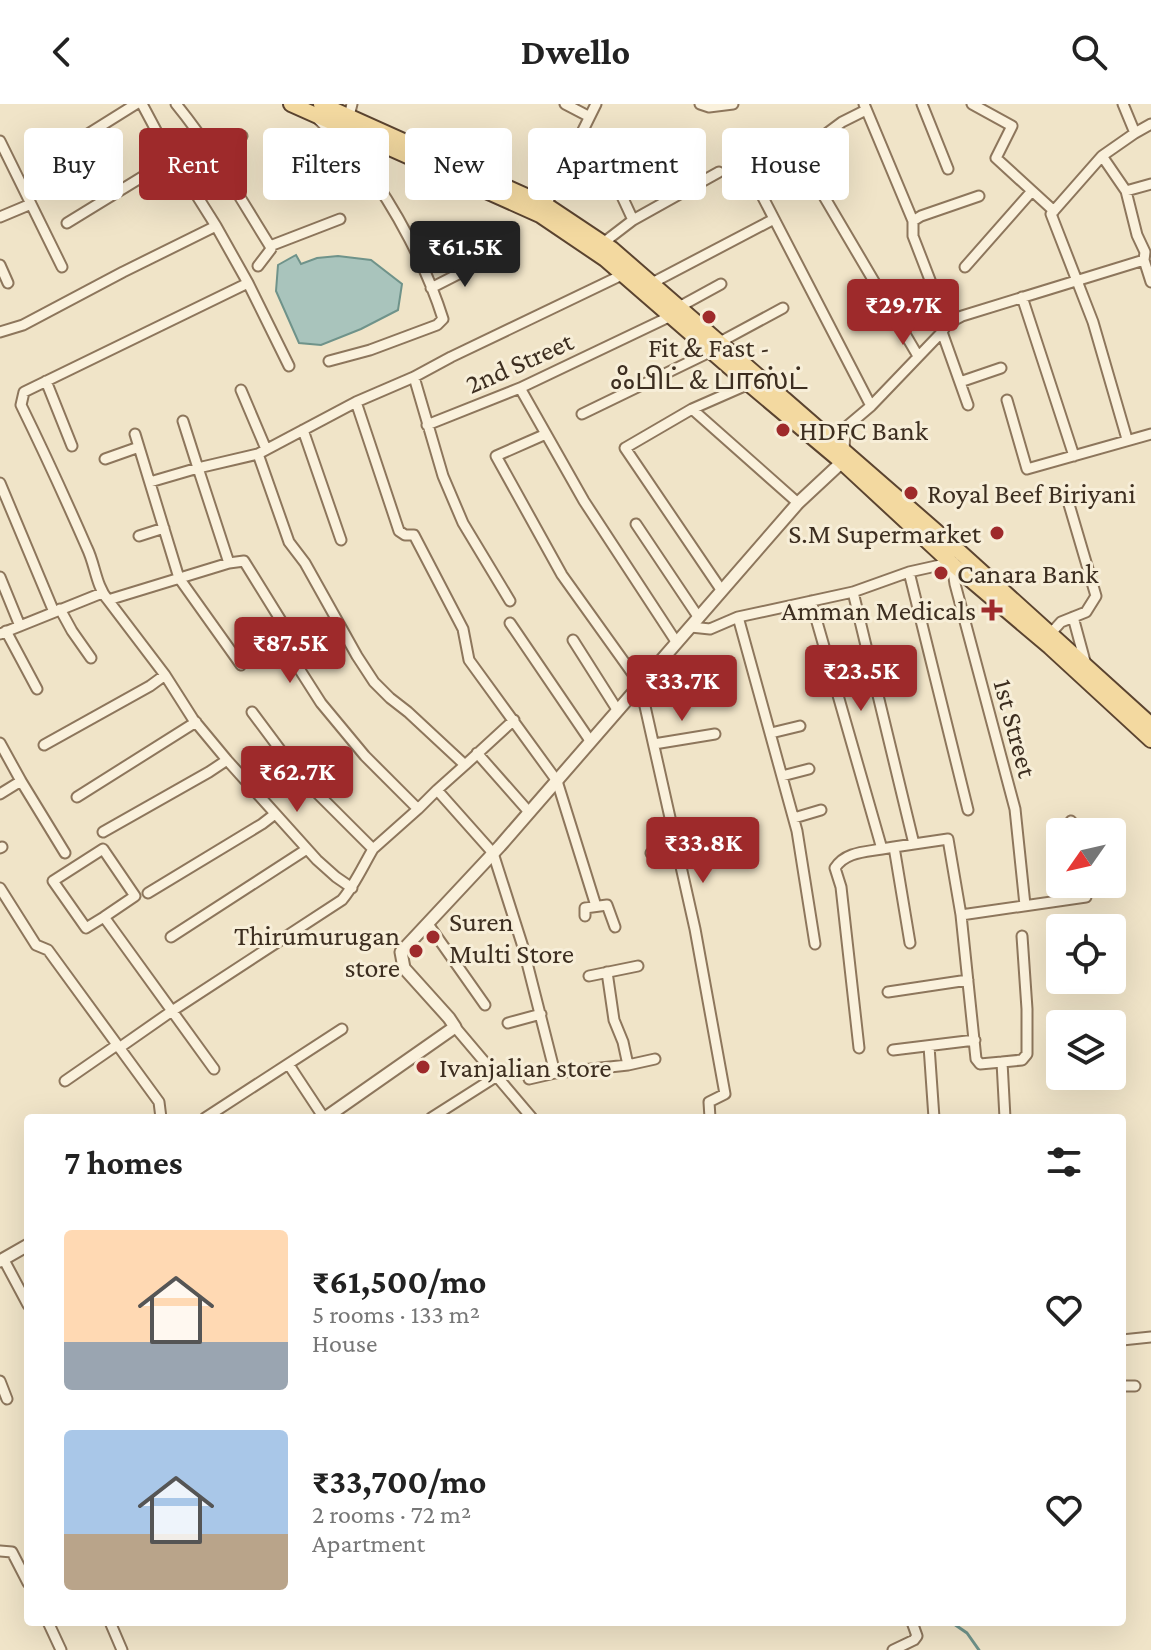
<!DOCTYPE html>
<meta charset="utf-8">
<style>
body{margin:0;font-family:"Crimson Pro","Noto Sans Tamil",serif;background:#f2f2f2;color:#222;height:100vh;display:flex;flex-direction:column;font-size:30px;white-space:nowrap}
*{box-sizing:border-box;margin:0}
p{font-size:26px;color:#767676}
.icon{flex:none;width:44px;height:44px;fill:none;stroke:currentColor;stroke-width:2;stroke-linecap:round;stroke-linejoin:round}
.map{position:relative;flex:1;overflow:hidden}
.panel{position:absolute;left:24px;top:1010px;width:1102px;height:512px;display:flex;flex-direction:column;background:#fff;border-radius:8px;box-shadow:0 8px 32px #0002}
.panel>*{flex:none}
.hud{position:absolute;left:24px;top:24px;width:1104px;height:72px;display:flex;gap:16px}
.needle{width:52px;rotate:236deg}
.controls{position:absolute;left:1046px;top:714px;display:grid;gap:16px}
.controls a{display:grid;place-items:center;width:80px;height:80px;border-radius:8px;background:#fff;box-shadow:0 8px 32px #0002;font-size:40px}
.price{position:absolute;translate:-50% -68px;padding:0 18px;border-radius:8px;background:#9e2a2b;color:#fff;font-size:26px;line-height:52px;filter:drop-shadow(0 2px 4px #0008)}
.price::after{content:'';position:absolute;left:50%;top:48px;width:24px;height:18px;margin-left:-12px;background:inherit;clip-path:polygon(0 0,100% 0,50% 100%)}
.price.current{background:#222;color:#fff}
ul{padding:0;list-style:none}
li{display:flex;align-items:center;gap:24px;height:200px;padding:0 40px}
li span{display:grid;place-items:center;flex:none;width:224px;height:160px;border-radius:8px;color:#555}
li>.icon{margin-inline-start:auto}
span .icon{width:96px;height:96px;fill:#fffc;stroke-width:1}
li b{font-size:34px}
h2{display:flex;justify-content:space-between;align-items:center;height:96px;padding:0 40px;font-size:34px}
.tag{padding:0 28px;border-radius:8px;background:#fff;box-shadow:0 8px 32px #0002;font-size:28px;line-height:72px}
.tag.current{background:#9e2a2b;color:#fff}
header{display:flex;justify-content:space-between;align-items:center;height:104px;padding:0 40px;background:#fff;font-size:36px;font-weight:700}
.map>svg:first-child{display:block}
</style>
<header><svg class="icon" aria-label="back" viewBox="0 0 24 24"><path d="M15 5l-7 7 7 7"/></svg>Dwello<svg class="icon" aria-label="search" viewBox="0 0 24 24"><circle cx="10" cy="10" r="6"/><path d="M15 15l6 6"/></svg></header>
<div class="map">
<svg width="1151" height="1546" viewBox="0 0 1151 1546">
<rect width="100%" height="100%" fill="#f0e4c8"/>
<path fill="#a9c4bc" stroke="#6f938a" stroke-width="2" d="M 296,151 L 301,160 L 317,154 L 338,152 L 371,156 L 402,180 L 398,206 L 361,225 L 321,241 L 299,239 L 276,187 L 278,161 Z"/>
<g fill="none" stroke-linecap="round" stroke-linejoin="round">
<path stroke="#6f938a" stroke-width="3" d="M 951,1518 L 967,1529 L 979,1546"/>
<defs>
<path id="minor" d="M 142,0 L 158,30 L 216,122 L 248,179 L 24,288 L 21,301 C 44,348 66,396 87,444 C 95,460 96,482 108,496 L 229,459 L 244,457 L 306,557 L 298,563 L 321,599 L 365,652 L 418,705 L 437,686 L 493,749 L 523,843 L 555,969 L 529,975
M 176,0 C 212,44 240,94 270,142 L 271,145 L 258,162
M 565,0 L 588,12
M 700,0 L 709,3 L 733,0
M 864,0 L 913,117
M 922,0 L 948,65
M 972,0 L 1012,22 L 996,54 L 1054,107
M 349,12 L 352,0
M 319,16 C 334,31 351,44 363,61 C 396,104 427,164 443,215 L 437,221 L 370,246 L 329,257
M 1135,29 L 1151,20
M 0,37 L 62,163
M 799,50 L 842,18 L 866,6
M 213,51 L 242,32
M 1102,52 L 1051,110 L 1093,218 L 1127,335
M 48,55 L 136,0
M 743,57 L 756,80
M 613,73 L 633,116
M 1126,87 L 1151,80
M 544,105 L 596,0
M 0,113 L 31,100
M 67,119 L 173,54
M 603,139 L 633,116 L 719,68
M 270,142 L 340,115
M 1144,156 L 1151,178
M 0,161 L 8,179
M 965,163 L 1032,87
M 248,179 L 289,262
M 652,179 L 774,115
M 431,184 L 484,157
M 1022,193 L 1074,352
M 679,203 L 721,180
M 947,220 L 913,132 L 913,117 L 921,112 L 979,92
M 0,228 L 23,221 L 123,168 L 216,122
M 942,228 L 968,301
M 720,238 L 783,204
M 414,273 L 443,372 L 463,419 L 510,497
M 46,277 L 72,342
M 960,278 L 1001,264
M 520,284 L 584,397 L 677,539
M 241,286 L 266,345
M 1007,296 L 1027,365 L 1151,330
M 356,298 L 399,427 L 405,431 L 414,431 L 463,525 L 469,556 L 557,677 L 596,802
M 871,302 L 756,80 L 799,50 L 918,252
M 692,305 L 798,399
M 582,310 L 712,247
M 427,321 L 520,284 L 671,212
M 303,326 L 341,436
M 135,330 L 179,474 L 241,561
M 546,330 L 496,352 L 562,471 L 640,580 L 695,825 L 725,990 L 709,998 L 710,1014
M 844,347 L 845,324 L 871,302 L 942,228 L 947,220 L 962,212 L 1144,156 L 1145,148 L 1137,131 L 1126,87 L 1102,52 L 1135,29 L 1123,0
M 258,350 L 289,438 L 305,459 L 357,552 L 374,578 L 390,594 L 408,608 L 465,661 L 437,686
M 105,355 L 139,343
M 150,378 L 198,364 L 183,317
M 0,379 L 54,508
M 636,420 L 699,514
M 139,432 L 164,424
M 229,459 L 198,364 L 258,350 L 356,298 L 414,273 L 451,253 L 624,170
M 952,460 L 955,480 L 1015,705 L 1025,801
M 909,468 L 968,706
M 0,473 L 20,522
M 722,487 L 625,344 L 692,305 L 749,280
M 853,488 L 914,740 L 894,743 L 910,839
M 108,496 L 165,571 L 193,615 L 227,656 L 317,756 L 336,773 L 352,784
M 811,497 L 882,745 L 894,743
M 60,505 L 72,527 L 91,554
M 738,513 L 797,727 L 815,840
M 1073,513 L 1086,561
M 510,519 L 591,638
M 691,523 L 710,525 L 738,513 L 853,488 L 909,468 L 954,458
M 6,527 L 37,585
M 1051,529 L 1061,518 L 1086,508 L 1096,492 L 1068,397
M 0,530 L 102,489
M 573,536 L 618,607
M 252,608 L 299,671 L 373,745 L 418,705
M 771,629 L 800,622
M 0,639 L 21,677 L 65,749
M 654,640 L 715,630
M 44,641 L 150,582 L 165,571
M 477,649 L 529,708
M 465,661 L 514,616
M 782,672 L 809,665
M 0,690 L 21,677
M 77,693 L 196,618
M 794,714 L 821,706
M 1071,717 L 1073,728
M 103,728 L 209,668 L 227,656
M 914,740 L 948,735 L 961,811 L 976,955 L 980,960 L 1002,958 L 1005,1014
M 0,744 L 2,743
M 651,749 L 678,743
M 0,784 L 36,841 L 48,846 L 159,998 L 161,1014
M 148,789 L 262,720 L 275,710
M 961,811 L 1086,793 L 1084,780
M 585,812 L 585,804 L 607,801 L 615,823
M 104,813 L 86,824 L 53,777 L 103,745 L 135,792 L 104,813 L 214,965
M 428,820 L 485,901
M 171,833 L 307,745
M 589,872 L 638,862
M 888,888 L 968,876
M 508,919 L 541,910
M 455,923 L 532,1014
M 929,942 L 934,1014
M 119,944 L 172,907 L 342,796 C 354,782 363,762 373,745
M 859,944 L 841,783 L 835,764 C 845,748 865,748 882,745
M 893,946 L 975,936
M 1002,958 L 1022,956 L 1027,950 L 1027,905 L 1022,832
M 289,961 L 324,1014
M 628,961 L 655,955
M 555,969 L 628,961 L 623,938 L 614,916 L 607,868
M 65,977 L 117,941
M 205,1014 L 342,925
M 431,1014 L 497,972
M 4,1156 L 28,1201
M 1122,1236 L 1151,1233
M 0,1277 L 7,1295
M 1122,1282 L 1135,1282
M 0,1447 L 12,1448 L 28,1479
M 48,1518 L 61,1546
M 110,1518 L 122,1546
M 893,1546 L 914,1536 L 917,1532 L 912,1518"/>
<path id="tertiary" d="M 325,1014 L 455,923 L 449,914 L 404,864 L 401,848 L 500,742 L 798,399 L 842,358 L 843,351
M 0,1157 L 28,1141"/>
<path id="primary" d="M 291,0 L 540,111 L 605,155 L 749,280 L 842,358 L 952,460 L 1050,543 L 1151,636
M 321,0 L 546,101 L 612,145 L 961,449 L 1151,621"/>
</defs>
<use href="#minor" stroke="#8d765c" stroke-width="13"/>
<use href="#tertiary" stroke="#8d765c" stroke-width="15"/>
<use href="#primary" stroke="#5b4430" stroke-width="18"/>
<use href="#minor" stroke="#faf1dc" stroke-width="9"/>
<use href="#tertiary" stroke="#faf1dc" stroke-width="11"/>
<use href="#primary" stroke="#f3d9a0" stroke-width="14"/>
</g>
<g fill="#9e2a2b" stroke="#f7eed8" stroke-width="3">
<circle cx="709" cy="213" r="8"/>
<circle cx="783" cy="326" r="8"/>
<circle cx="911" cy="389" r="8"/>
<circle cx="997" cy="429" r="8"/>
<circle cx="941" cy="469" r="8"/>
<path d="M988 494h8v8h8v8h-8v8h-8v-8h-8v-8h8z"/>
<circle cx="433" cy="833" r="8"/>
<circle cx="416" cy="847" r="8"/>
<circle cx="423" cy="963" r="8"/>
</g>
<g text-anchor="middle" stroke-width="6" stroke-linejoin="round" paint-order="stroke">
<g font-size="28" fill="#3d2e20" stroke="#f7eed8" text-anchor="start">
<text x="709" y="253" text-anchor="middle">Fit &amp; Fast -<tspan x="709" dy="32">ஃபிட் &amp; பாஸ்ட்</tspan></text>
<text x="799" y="336">HDFC Bank</text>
<text x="927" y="399">Royal Beef Biriyani</text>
<text x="981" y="439" text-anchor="end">S.M Supermarket</text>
<text x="957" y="479">Canara Bank</text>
<text x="976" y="516" text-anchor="end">Amman Medicals</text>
<text x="449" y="827">Suren<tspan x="449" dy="32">Multi Store</tspan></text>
<text x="400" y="841" text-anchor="end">Thirumurugan<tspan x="400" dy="32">store</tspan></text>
<text x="439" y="973">Ivanjalian store</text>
</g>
<g font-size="28" fill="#3d2e20" stroke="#f7eed8">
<text transform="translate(519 258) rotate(-24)" y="10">2nd Street</text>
<text transform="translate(1016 624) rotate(75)" y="10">1st Street</text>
</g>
</g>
</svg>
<div class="controls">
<a><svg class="needle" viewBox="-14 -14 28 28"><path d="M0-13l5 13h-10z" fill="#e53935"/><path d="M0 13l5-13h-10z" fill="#767676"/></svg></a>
<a><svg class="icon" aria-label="locate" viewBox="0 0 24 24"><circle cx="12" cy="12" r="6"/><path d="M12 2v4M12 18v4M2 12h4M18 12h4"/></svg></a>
<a><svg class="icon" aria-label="layers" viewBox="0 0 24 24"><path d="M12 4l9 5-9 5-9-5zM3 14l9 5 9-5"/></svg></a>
</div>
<b class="price current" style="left:465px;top:185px">₹61.5K</b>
<b class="price" style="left:903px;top:243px">₹29.7K</b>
<b class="price" style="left:290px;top:581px">₹87.5K</b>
<b class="price" style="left:861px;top:609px">₹23.5K</b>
<b class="price" style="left:682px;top:619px">₹33.7K</b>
<b class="price" style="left:297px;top:710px">₹62.7K</b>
<b class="price" style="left:703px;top:781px">₹33.8K</b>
<div class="hud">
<a class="tag">Buy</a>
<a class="tag current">Rent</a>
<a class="tag">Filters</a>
<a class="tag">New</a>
<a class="tag">Apartment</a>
<a class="tag">House</a>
</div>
<section class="panel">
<h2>7 homes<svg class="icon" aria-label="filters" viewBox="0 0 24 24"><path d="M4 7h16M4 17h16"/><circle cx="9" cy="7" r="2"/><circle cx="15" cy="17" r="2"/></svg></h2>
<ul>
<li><span style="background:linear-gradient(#ffd9b3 70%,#9aa5b1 0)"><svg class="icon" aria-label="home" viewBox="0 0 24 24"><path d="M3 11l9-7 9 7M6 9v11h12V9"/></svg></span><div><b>₹61,500/mo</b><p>5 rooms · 133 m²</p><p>House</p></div><svg class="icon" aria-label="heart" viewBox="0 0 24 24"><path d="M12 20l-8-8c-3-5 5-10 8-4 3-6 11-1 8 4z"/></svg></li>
<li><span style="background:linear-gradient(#a9c7e8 65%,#b9a48a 0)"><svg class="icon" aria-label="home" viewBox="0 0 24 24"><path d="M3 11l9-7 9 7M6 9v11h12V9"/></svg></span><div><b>₹33,700/mo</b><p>2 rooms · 72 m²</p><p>Apartment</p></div><svg class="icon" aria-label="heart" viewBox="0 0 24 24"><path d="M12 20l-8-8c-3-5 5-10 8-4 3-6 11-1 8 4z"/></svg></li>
</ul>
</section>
</div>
